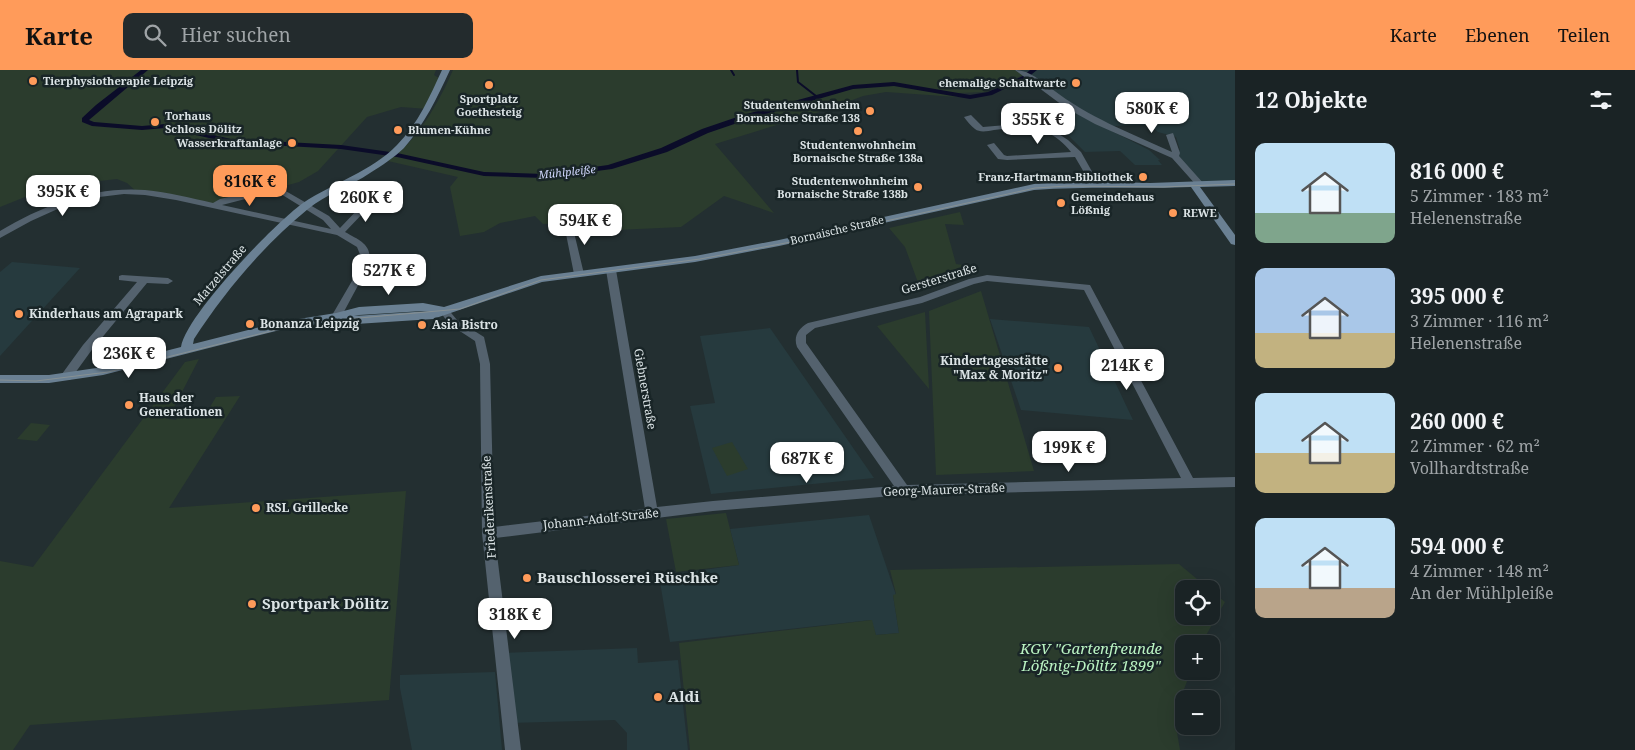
<!DOCTYPE html>
<html lang="de">
<meta charset="utf-8">
<style>
body{margin:0;font-family:"Noto Serif",serif;background:#232b2d;color:#f1f3f6;height:100vh;display:flex;flex-direction:column;font-size:19px;white-space:nowrap}
*{box-sizing:border-box;margin:0}
p{font-size:16px;color:#9fa4a7}
.icon{flex:none;width:28px;height:28px;fill:none;stroke:currentColor;stroke-width:2;stroke-linecap:round;stroke-linejoin:round}
.map{position:relative;flex:1;overflow:hidden}
.sheet{display:flex;flex-direction:column;background:#1a2325;width:400px}
.sheet>*{flex:none}
.controls{position:absolute;left:1175px;top:510px;display:grid;gap:10px}
.controls a{display:grid;place-items:center;width:45px;height:45px;border-radius:10px;background:#1a2325;box-shadow:0 5px 20px #0002,0 0 0 1px #384042;font-size:25px}
.price{position:absolute;translate:-50% -42px;padding:0 11px;border-radius:10px;background:#fff;color:#222;font-size:16px;line-height:32px;filter:drop-shadow(0 1px 2px #0008)}
.price::after{content:'';position:absolute;left:50%;top:30px;width:15px;height:11px;margin-left:-8px;background:inherit;clip-path:polygon(0 0,100% 0,50% 100%)}
.price.current{background:#ff9b5a;color:#111}
ul{padding:0;list-style:none}
li{display:flex;align-items:center;gap:15px;height:125px;padding:0 20px}
li span{display:grid;place-items:center;flex:none;width:140px;height:100px;border-radius:10px;color:#555}
li>.icon{margin-inline-start:auto}
span .icon{width:60px;height:60px;fill:#fffc;stroke-width:1}
li b{font-size:21px}
h2{display:flex;justify-content:space-between;align-items:center;height:60px;padding:0 20px;font-size:21px}
header{display:flex;align-items:center;gap:30px;box-sizing:border-box;height:70px;padding:0 25px;background:#ff9b5a;color:#111}
header strong{font-size:24px}
nav{display:flex;gap:28px;margin-inline-start:auto;font-size:18px}
.search{width:350px;height:45px;background:#232b2d;display:flex;align-items:center;gap:12px;box-sizing:border-box;padding:0 18px;border-radius:10px;color:#9fa4a7;font-size:19px}
main{display:flex;flex:1;min-height:0}
.map>svg:first-child{display:block}
</style>
<header>
<strong>Karte</strong>
<div class="search"><svg class="icon" aria-label="search" viewBox="0 0 24 24"><circle cx="10" cy="10" r="6"/><path d="M15 15l6 6"/></svg>Hier suchen</div>
<nav><a>Karte</a><a>Ebenen</a><a>Teilen</a></nav>
</header>
<main>
<div class="map">
<svg width="1235" height="680" viewBox="0 0 1235 680">
<rect width="100%" height="100%" fill="#232f31"/>
<path fill="#263a3e" d="M 1018,0 L 1235,0 L 1235,113 L 1200,114 L 1175,86 L 1176,81 L 1180,80 L 1176,67 L 1158,62 L 1150,55 L 1113,56 L 1101,53 Z
M 1038,35 L 1061,35 L 1149,80 L 1160,90 L 1158,90 L 1162,95 L 1135,95 L 1120,81 L 1085,82 Z
M 12,192 L 80,198 L 0,286 L 0,202 Z
M 990,249 L 1089,257 L 1133,350 L 1021,340 Z
M 770,258 L 874,408 L 711,424 L 690,336 L 715,333 L 700,266 Z
M 869,445 L 896,525 L 893,525 L 899,563 L 876,565 L 871,550 L 670,572 L 659,506 L 739,495 L 730,459 Z
M 637,578 L 638,593 L 678,590 L 688,680 L 627,680 L 627,663 L 615,650 L 510,653 L 502,583 Z
M 495,602 L 502,680 L 412,680 L 400,618 L 400,605 Z"/>
<path fill="#2b3c2d" d="M 0,0 L 436,0 L 434,5 L 442,10 L 428,39 L 401,37 L 367,47 L 318,101 L 299,112 L 214,136 L 137,122 L 127,113 L 117,109 L 99,111 L 90,122 L 73,127 L 55,115 L 0,137 Z
M 453,0 L 1015,0 L 1023,5 L 986,22 L 959,23 L 957,27 L 886,22 L 863,26 L 829,39 L 715,74 L 774,143 L 724,126 L 681,157 L 617,160 L 583,153 L 543,154 L 535,146 L 500,153 L 484,162 L 460,166 L 450,117 L 458,107 L 388,91 C 417,72 439,32 453,0 Z
M 960,142 L 964,155 L 945,154 L 956,194 L 963,195 L 965,201 L 920,218 L 905,177 L 889,158 Z
M 981,221 L 1034,401 L 936,405 L 929,241 Z
M 925,242 L 929,319 L 877,256 Z
M 199,289 L 168,349 L 176,350 L 180,344 L 207,342 L 216,327 L 240,326 L 169,438 L 406,421 L 389,630 L 30,655 L 13,680 L 0,680 L 0,491 L 33,497 L 185,292 Z
M 31,353 L 50,355 L 37,371 L 17,369 Z
M 732,372 L 748,399 L 727,406 L 712,378 Z
M 726,443 L 739,495 L 676,502 L 666,449 Z
M 1179,494 L 1209,519 L 1184,519 L 1184,546 L 1211,546 L 1211,521 L 1225,532 L 1201,574 L 1184,574 L 1184,601 L 1191,601 L 1174,645 L 1180,680 L 690,680 L 679,573 L 872,550 L 876,565 L 899,563 L 893,525 L 896,524 L 890,500 Z"/>
<g fill="none" stroke-linecap="round" stroke-linejoin="round">
<path stroke="#0b0c29" stroke-width="2" d="M 731,0 L 734,5
M 797,0 L 798,12 L 816,26"/>
<path fill="#0b0c29" fill-rule="evenodd" d="M 141,0 L 148,0 L 89,50 L 94,52 L 142,56 L 165,54 L 231,69 L 341,75 L 397,83 L 484,102 L 544,104 L 608,95 L 661,78 L 702,59 L 743,45 L 853,15 L 894,12 L 970,25 L 988,22 L 1023,6 L 1030,0 L 1037,0 L 1027,8 L 992,25 L 970,29 L 894,16 L 853,19 L 749,49 L 708,63 L 667,82 L 612,99 L 544,108 L 484,106 L 397,87 L 341,79 L 231,73 L 165,58 L 142,60 L 92,56 L 82,52 L 82,48 L 96,35 Z"/>
<path fill="#54626e" fill-rule="evenodd" d="M 1015,0 C 1029,0 1041,11 1052,19 C 1088,47 1130,63 1172,82 L 1166,65 L 1173,63 L 1180,83 L 1179,86 L 1204,114 L 1197,116 L 1172,88 L 1095,54 L 1066,38 Z
M 1010,35 L 1016,35 L 1040,54 L 1051,59 L 1068,70 L 1081,82 L 1099,114 L 1098,116 L 1092,116 L 1075,87 L 1007,90 L 998,89 L 987,75 L 994,73 L 1004,85 L 1007,86 L 1071,82 C 1049,54 1026,56 994,60 C 988,61 980,63 975,59 C 971,56 967,51 964,47 L 971,45 L 983,57 L 1030,53 L 1016,44 L 1009,37 Z
M 277,116 L 329,146 L 340,158 L 359,138 L 360,129 L 363,128 L 367,131 L 366,140 L 345,162 C 361,171 373,175 369,195 L 340,249 L 336,250 L 331,247 L 356,204 L 361,187 L 357,177 L 337,165 L 176,130 L 145,125 L 124,124 L 91,128 L 62,137 L 31,151 L 0,168 L 0,161 C 43,135 94,116 145,120 C 168,122 191,128 213,133 L 220,129 ZM 276,121 L 323,150 L 331,159 L 222,135 Z
M 568,151 L 572,154 L 584,204 L 579,207 L 574,204 L 564,154 Z
M 611,197 L 616,200 L 657,437 L 713,431 L 894,416 L 797,277 C 793,266 799,258 808,253 L 920,227 L 969,209 L 987,205 L 1090,215 L 1193,408 L 1235,407 L 1235,417 L 904,425 L 713,441 L 495,468 L 521,680 L 505,680 L 482,463 L 480,294 L 475,271 L 449,254 L 439,240 L 441,238 L 447,238 L 457,250 L 484,267 L 490,294 L 494,457 L 645,439 L 606,200 ZM 987,211 L 1084,220 L 1181,408 L 907,415 L 806,273 L 806,265 L 815,258 L 922,233 L 974,214 Z
M 122,205 L 168,208 L 173,211 L 168,214 L 147,213 L 91,281 L 70,310 L 62,310 L 61,307 L 62,304 L 83,275 L 137,212 L 119,210 L 119,206 Z"/>
<path fill="#6a8093" fill-rule="evenodd" d="M 442,0 L 450,0 C 437,28 424,55 404,78 C 395,87 381,96 370,103 C 351,116 326,124 308,139 C 264,175 225,221 194,269 L 193,274 L 280,252 L 336,243 L 359,237 L 423,233 L 444,237 L 541,206 L 695,186 L 779,170 L 1034,114 L 1073,111 L 1150,113 L 1235,110 L 1235,116 L 1200,117 L 1235,165 L 1235,175 L 1231,174 L 1191,117 C 1138,119 1086,116 1034,120 L 779,176 L 695,192 L 542,212 L 433,249 L 356,254 L 336,251 L 280,260 L 103,305 L 49,313 L 0,313 L 0,305 L 49,305 L 103,297 L 181,277 C 186,245 275,153 303,133 C 333,113 372,101 397,75 C 418,54 430,26 442,0 ZM 423,241 L 430,241 L 354,246 L 359,245 Z"/>
<path stroke="#879092" stroke-width="1" d="M 0,310 L 36,311 L 108,302 L 303,253 L 460,239 L 541,210 L 700,189 L 791,172 L 1035,118 L 1067,116 L 1163,117 L 1235,114"/>
</g>
<g fill="#ff9b5a" stroke="#192527" stroke-width="2">
<circle cx="33" cy="11" r="5"/>
<circle cx="1076" cy="13" r="5"/>
<circle cx="489" cy="15" r="5"/>
<circle cx="870" cy="41" r="5"/>
<circle cx="155" cy="52" r="5"/>
<circle cx="398" cy="60" r="5"/>
<circle cx="858" cy="61" r="5"/>
<circle cx="292" cy="73" r="5"/>
<circle cx="1143" cy="107" r="5"/>
<circle cx="918" cy="117" r="5"/>
<circle cx="1061" cy="133" r="5"/>
<circle cx="1173" cy="143" r="5"/>
<circle cx="19" cy="244" r="5"/>
<circle cx="250" cy="254" r="5"/>
<circle cx="422" cy="255" r="5"/>
<circle cx="1058" cy="298" r="5"/>
<circle cx="129" cy="335" r="5"/>
<circle cx="256" cy="438" r="5"/>
<circle cx="527" cy="508" r="5"/>
<circle cx="252" cy="534" r="5"/>
<circle cx="658" cy="627" r="5"/>
</g>
<g text-anchor="middle" stroke-width="5" stroke-linejoin="round" paint-order="stroke">
<g font-size="11" font-weight="bold" fill="#dbe3e5" stroke="#192527" text-anchor="start">
<text x="43" y="15">Tierphysiotherapie Leipzig</text>
<text x="1066" y="17" text-anchor="end">ehemalige Schaltwarte</text>
<text x="489" y="33" text-anchor="middle">Sportplatz<tspan x="489" dy="13">Goethesteig</tspan></text>
<text x="860" y="39" text-anchor="end">Studentenwohnheim<tspan x="860" dy="13">Bornaische Straße 138</tspan></text>
<text x="165" y="50">Torhaus<tspan x="165" dy="13">Schloss Dölitz</tspan></text>
<text x="408" y="64">Blumen-Kühne</text>
<text x="282" y="77" text-anchor="end">Wasserkraftanlage</text>
<text x="858" y="79" text-anchor="middle">Studentenwohnheim<tspan x="858" dy="13">Bornaische Straße 138a</tspan></text>
<text x="1133" y="111" text-anchor="end">Franz-Hartmann-Bibliothek</text>
<text x="908" y="115" text-anchor="end">Studentenwohnheim<tspan x="908" dy="13">Bornaische Straße 138b</tspan></text>
<text x="1071" y="131">Gemeindehaus<tspan x="1071" dy="13">Lößnig</tspan></text>
<text x="1183" y="147">REWE</text>
</g>
<g font-size="11" font-style="italic" fill="#ced5fa" stroke="#192527">
<text transform="translate(567 102) rotate(-6)" y="4">Mühlpleiße</text>
</g>
<g font-size="11" fill="#dbe3e5" stroke="#192527">
<text transform="translate(837 160) rotate(-13)" y="4">Bornaische Straße</text>
</g>
<g font-size="12" fill="#dbe3e5" stroke="#192527">
<text transform="translate(220 205) rotate(-50)" y="4">Matzelstraße</text>
<text transform="translate(939 209) rotate(-17)" y="4">Gersterstraße</text>
<text transform="translate(645 319) rotate(80)" y="4">Giebnerstraße</text>
<text transform="translate(944 420) rotate(-2)" y="4">Georg-Maurer-Straße</text>
<text transform="translate(489 437) rotate(-93)" y="4">Friederikenstraße</text>
<text transform="translate(601 449) rotate(-6)" y="4">Johann-Adolf-Straße</text>
</g>
<g font-size="12" font-weight="bold" fill="#dbe3e5" stroke="#192527" text-anchor="start">
<text x="29" y="248">Kinderhaus am Agrapark</text>
<text x="260" y="258">Bonanza Leipzig</text>
<text x="432" y="259">Asia Bistro</text>
<text x="1048" y="295" text-anchor="end">Kindertagesstätte<tspan x="1048" dy="14">"Max &amp; Moritz"</tspan></text>
<text x="139" y="332">Haus der<tspan x="139" dy="14">Generationen</tspan></text>
<text x="266" y="442">RSL Grillecke</text>
</g>
<g font-size="15" font-weight="bold" fill="#dbe3e5" stroke="#192527" text-anchor="start">
<text x="537" y="513">Bauschlosserei Rüschke</text>
<text x="262" y="539">Sportpark Dölitz</text>
<text x="668" y="632">Aldi</text>
</g>
<g font-size="15" font-style="italic" fill="#baf3c2" stroke="#192527">
<text x="1091" y="584">KGV "Gartenfreunde<tspan x="1091" dy="17">Lößnig-Dölitz 1899"</tspan></text>
</g>
</g>
</svg>
<div class="controls">
<a><svg class="icon" aria-label="locate" viewBox="0 0 24 24"><circle cx="12" cy="12" r="6"/><path d="M12 2v4M12 18v4M2 12h4M18 12h4"/></svg></a>
<a>+</a>
<a>−</a>
</div>
<b class="price" style="left:1152px;top:64px">580K €</b>
<b class="price" style="left:1038px;top:75px">355K €</b>
<b class="price current" style="left:250px;top:137px">816K €</b>
<b class="price" style="left:63px;top:147px">395K €</b>
<b class="price" style="left:366px;top:153px">260K €</b>
<b class="price" style="left:585px;top:176px">594K €</b>
<b class="price" style="left:389px;top:226px">527K €</b>
<b class="price" style="left:129px;top:309px">236K €</b>
<b class="price" style="left:1127px;top:321px">214K €</b>
<b class="price" style="left:1069px;top:403px">199K €</b>
<b class="price" style="left:807px;top:414px">687K €</b>
<b class="price" style="left:515px;top:570px">318K €</b>
</div>
<section class="sheet">
<h2>12 Objekte<svg class="icon" aria-label="filters" viewBox="0 0 24 24"><path d="M4 7h16M4 17h16"/><circle cx="9" cy="7" r="2"/><circle cx="15" cy="17" r="2"/></svg></h2>
<ul>
<li><span style="background:linear-gradient(#bfe0f5 70%,#7fa58c 0)"><svg class="icon" aria-label="home" viewBox="0 0 24 24"><path d="M3 11l9-7 9 7M6 9v11h12V9"/></svg></span><div><b>816 000 €</b><p>5 Zimmer · 183 m²</p><p>Helenenstraße</p></div></li>
<li><span style="background:linear-gradient(#a9c7e8 65%,#c2b280 0)"><svg class="icon" aria-label="home" viewBox="0 0 24 24"><path d="M3 11l9-7 9 7M6 9v11h12V9"/></svg></span><div><b>395 000 €</b><p>3 Zimmer · 116 m²</p><p>Helenenstraße</p></div></li>
<li><span style="background:linear-gradient(#bfe0f5 60%,#c2b280 0)"><svg class="icon" aria-label="home" viewBox="0 0 24 24"><path d="M3 11l9-7 9 7M6 9v11h12V9"/></svg></span><div><b>260 000 €</b><p>2 Zimmer · 62 m²</p><p>Vollhardtstraße</p></div></li>
<li><span style="background:linear-gradient(#bfe0f5 70%,#b9a48a 0)"><svg class="icon" aria-label="home" viewBox="0 0 24 24"><path d="M3 11l9-7 9 7M6 9v11h12V9"/></svg></span><div><b>594 000 €</b><p>4 Zimmer · 148 m²</p><p>An der Mühlpleiße</p></div></li>
</ul>
</section>
</main>
